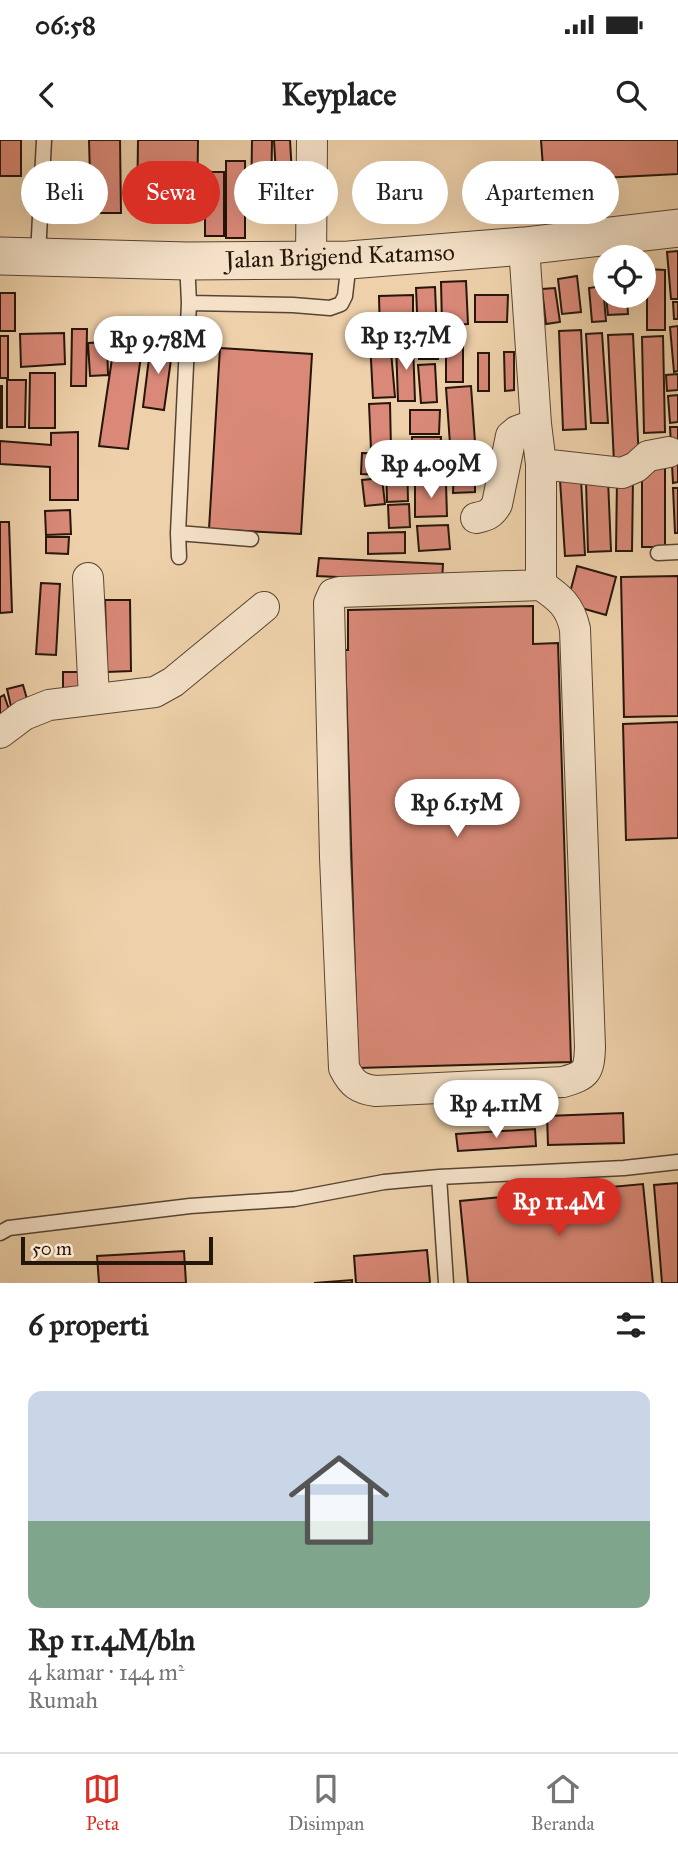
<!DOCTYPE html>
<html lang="id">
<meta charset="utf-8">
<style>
body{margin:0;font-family:"IM FELL Great Primer",serif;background:#f2f2f2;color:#222;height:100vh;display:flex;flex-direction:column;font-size:26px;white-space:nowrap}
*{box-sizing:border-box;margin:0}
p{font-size:23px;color:#767676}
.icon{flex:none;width:38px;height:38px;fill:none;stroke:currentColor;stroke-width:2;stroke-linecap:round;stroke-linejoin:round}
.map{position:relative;height:1143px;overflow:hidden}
.drawer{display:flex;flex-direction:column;background:#fff;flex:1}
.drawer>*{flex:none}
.top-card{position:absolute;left:21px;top:21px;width:637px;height:63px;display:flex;gap:14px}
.fabs{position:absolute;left:593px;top:105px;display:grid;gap:14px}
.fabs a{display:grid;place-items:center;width:63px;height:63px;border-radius:50%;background:#fff;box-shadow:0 7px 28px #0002;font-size:35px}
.scale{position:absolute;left:21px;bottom:18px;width:192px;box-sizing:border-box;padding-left:7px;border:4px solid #25160b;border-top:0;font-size:19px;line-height:24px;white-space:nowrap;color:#25160b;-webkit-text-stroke:5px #f4e1c8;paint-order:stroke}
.price{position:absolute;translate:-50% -60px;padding:0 16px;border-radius:24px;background:#fff;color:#222;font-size:23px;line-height:46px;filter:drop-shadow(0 2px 4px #0008)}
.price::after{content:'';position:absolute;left:50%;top:42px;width:21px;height:16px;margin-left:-10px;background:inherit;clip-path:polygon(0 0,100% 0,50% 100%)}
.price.selected{background:#d93025;color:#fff}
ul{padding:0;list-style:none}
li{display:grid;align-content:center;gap:14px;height:371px;padding:0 28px}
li+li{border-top:2px solid #e0e0e0}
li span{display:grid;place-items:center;height:217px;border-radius:14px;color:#555}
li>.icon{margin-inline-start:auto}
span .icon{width:126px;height:126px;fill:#fffc;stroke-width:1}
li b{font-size:30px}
h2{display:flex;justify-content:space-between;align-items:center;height:84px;padding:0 28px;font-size:30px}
.chip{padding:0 24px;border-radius:32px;background:#fff;box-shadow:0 7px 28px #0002;font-size:24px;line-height:63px}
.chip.selected{background:#d93025;color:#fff}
.status{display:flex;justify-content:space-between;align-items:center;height:49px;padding:0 35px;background:#fff;direction:ltr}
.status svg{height:19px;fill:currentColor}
header{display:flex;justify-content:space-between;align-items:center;height:91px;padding:0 28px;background:#fff;font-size:32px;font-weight:700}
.tabs{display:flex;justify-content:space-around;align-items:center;height:98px;border-top:2px solid #e0e0e0;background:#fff;font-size:19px;color:#767676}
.tabs a{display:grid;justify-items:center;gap:4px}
.tabs .selected{color:#d93025}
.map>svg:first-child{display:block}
</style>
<div class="status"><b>06:58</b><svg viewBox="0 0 49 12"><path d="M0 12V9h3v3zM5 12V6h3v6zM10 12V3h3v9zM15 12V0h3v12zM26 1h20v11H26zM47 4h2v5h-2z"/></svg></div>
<header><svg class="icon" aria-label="back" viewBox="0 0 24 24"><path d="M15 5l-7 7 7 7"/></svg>Keyplace<svg class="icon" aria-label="search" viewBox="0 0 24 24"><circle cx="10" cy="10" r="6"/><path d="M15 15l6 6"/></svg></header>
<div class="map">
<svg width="678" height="1143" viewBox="0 0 678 1143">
<rect width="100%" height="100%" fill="#eed1aa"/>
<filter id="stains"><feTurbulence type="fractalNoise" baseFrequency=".00286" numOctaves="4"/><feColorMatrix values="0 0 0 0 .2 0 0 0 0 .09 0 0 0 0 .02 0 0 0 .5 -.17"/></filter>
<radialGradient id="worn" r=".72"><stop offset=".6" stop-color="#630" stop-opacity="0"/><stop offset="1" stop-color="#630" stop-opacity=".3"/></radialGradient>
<path fill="#da8978" stroke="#25160b" stroke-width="2" d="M 0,0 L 21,0 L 21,36 L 0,36 Z
M 89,0 L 120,0 L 121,73 L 91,73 Z
M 138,0 L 198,0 L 197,75 L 137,74 Z
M 252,0 L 272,0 L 271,67 L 251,67 Z
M 274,0 L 290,0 L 294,69 L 278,70 Z
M 541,0 L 678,0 L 678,34 L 544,41 Z
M 226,21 L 245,21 L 245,98 L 226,98 Z
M 205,32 L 224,32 L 224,96 L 205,96 Z
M 678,111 L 678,159 L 671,159 L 667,112 Z
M 647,129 L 665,130 L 665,190 L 647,190 Z
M 577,136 L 581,172 L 562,174 L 558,139 Z
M 466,141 L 468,184 L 442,185 L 441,142 Z
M 603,146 L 606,181 L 592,182 L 589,148 Z
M 435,147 L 438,219 L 419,219 L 416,148 Z
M 555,148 L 560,182 L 546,184 L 542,149 Z
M 0,153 L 15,153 L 15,191 L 0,191 Z
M 413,155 L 413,194 L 380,195 L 379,156 Z
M 475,155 L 508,155 L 507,182 L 475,182 Z
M 606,156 L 627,156 L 628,174 L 608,175 Z
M 673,162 L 678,162 L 678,179 L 674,179 Z
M 678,186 L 678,231 L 674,232 L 670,187 Z
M 446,188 L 463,188 L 463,242 L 446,242 Z
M 72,189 L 87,189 L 86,246 L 71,246 Z
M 581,190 L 586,289 L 563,290 L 559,191 Z
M 64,193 L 65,224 L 21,227 L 20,194 Z
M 602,193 L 608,283 L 591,283 L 586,194 Z
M 633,194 L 639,321 L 614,323 L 608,195 Z
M 0,196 L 8,196 L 8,238 L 0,238 Z
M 663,196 L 665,292 L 644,293 L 642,197 Z
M 390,200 L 395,257 L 373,258 L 370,201 Z
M 107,202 L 108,235 L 90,236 L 88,203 Z
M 151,202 L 173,205 L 164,270 L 143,267 Z
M 396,204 L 413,204 L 415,261 L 398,261 Z
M 220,208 L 312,214 L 301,394 L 209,389 Z
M 113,212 L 141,216 L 128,309 L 99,306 Z
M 504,212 L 514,212 L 514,250 L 505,251 Z
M 478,213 L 489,213 L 489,251 L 478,251 Z
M 435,224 L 437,262 L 421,263 L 418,225 Z
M 30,233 L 55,233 L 55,288 L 29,288 Z
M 678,234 L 678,250 L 667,251 L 666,235 Z
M 7,240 L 26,240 L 25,287 L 7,287 Z
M 0,246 L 2,246 L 2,288 L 0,288 Z
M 471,246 L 475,302 L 450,304 L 446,248 Z
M 678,255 L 678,282 L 670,283 L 668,256 Z
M 390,263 L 391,310 L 371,310 L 369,264 Z
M 410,270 L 440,270 L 439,294 L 410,294 Z
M 670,287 L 678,287 L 678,342 L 673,343 Z
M 78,292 L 78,360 L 50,360 L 50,327 L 0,324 L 0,301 L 51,305 L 51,293 Z
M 412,297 L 441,297 L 440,316 L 412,316 Z
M 362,313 L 385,314 L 384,335 L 361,334 Z
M 407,316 L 408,361 L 387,362 L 386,317 Z
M 447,319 L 447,339 L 416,341 L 415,321 Z
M 454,322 L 475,322 L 475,352 L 453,353 Z
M 642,327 L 665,328 L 665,407 L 642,407 Z
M 382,338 L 385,364 L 365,366 L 362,340 Z
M 581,339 L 585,415 L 565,416 L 560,340 Z
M 608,339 L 611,411 L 588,412 L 586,341 Z
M 617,339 L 633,339 L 632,411 L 616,411 Z
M 415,344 L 446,344 L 447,376 L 415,377 Z
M 673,348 L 678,348 L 678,393 L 675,393 Z
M 409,364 L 410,387 L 389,388 L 388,365 Z
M 70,370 L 71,394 L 46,395 L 45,371 Z
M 0,382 L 9,382 L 12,472 L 0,473 Z
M 448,385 L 450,409 L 419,411 L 417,386 Z
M 405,392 L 405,413 L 368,414 L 368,393 Z
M 46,397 L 69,397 L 68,414 L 46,413 Z
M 319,418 L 443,424 L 442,442 L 317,436 Z
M 577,426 L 616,437 L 606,475 L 567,464 Z
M 678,436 L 678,576 L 624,577 L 621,437 Z
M 41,443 L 60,444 L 56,515 L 36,514 Z
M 105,460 L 130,460 L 131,531 L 107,532 Z
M 533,466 L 533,504 L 558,503 L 571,922 L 358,928 L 345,510 L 348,510 L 348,470 Z
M 63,532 L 84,532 L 84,547 L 63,548 Z
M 23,545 L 29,566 L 12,571 L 7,549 Z
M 4,555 L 12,578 L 0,582 L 0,557 Z
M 678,582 L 678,698 L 626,700 L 623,584 Z
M 623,973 L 624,1003 L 548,1005 L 547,976 Z
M 535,989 L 536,1006 L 458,1011 L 456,994 Z
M 678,1043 L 678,1143 L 662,1143 L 654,1045 Z
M 643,1044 L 653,1143 L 468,1143 L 460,1061 Z
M 427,1110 L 430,1143 L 356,1143 L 354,1116 Z
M 184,1111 L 186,1143 L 99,1143 L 97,1116 Z
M 352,1140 L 352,1143 L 314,1143 Z"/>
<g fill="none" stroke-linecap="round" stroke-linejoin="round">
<defs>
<path id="service" d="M 38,115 L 44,0
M 189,163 L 293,165 L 330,168 L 341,164 L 345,156 L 349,121
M 178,393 L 251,399
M 658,413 L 678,412
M 179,417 L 178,393 L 189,163 L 187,121
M 439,1037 L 446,1143
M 0,1093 L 9,1088 L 190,1066 L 294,1059 L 384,1042 L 439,1037 L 624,1028 L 678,1022"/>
<path id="minor" d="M 524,106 L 536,284 L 541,324 L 541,445 C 560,458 570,466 575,489 L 590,907 C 589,932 587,935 563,942 L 376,951 C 359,949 352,944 344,928 L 335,717 L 329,463 L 333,454 L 340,452 L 541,445
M 311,121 L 312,0
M 541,324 L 622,333 L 636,327 L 648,316 L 669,312
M 476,378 C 486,376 492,374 497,364 L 511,296 L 517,291 L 536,284
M 88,438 L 94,558
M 0,593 L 24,575 L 49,565 L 155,552 L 173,542 L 264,467"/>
<path id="tertiary" d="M 0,116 L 187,121 L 349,120 L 524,106 L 678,88"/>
</defs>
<use href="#service" stroke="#574533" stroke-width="17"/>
<use href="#minor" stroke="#574533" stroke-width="32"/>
<use href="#tertiary" stroke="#574533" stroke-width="39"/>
<use href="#service" stroke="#f4e1c8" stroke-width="14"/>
<use href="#minor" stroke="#f4e1c8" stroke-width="30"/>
<use href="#tertiary" stroke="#f4e1c8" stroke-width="37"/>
</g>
<g text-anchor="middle" stroke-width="5" stroke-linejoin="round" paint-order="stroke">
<g font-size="24" fill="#25160b" stroke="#f4e1c8">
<text transform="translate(340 116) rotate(-2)" y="8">Jalan Brigjend Katamso</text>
</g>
</g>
<rect width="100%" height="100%" filter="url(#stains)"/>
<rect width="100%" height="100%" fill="url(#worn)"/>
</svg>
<div class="fabs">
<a><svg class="icon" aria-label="locate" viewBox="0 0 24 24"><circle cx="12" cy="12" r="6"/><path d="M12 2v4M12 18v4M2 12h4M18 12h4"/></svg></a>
</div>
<div class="scale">50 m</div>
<b class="price" style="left:406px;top:232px">Rp 13.7M</b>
<b class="price" style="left:158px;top:236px">Rp 9.78M</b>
<b class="price" style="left:431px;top:360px">Rp 4.09M</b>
<b class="price" style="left:457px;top:699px">Rp 6.15M</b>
<b class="price" style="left:496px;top:1000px">Rp 4.11M</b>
<b class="price selected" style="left:559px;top:1098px">Rp 11.4M</b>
<div class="top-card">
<a class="chip">Beli</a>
<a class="chip selected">Sewa</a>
<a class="chip">Filter</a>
<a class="chip">Baru</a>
<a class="chip">Apartemen</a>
</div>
</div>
<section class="drawer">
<h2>6 properti<svg class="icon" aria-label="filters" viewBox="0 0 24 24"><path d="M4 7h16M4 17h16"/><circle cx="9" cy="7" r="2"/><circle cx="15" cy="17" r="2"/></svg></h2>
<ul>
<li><span style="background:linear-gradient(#c9d6e8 60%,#7fa58c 0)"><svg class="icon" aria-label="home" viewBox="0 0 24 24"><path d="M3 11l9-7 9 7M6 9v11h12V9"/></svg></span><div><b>Rp 11.4M/bln</b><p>4 kamar · 144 m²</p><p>Rumah</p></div></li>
</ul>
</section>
<nav class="tabs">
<a class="selected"><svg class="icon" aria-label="map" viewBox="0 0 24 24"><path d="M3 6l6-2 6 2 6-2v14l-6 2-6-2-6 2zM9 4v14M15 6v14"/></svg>Peta</a>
<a><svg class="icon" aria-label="saved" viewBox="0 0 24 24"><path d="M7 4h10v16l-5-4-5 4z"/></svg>Disimpan</a>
<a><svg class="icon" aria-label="home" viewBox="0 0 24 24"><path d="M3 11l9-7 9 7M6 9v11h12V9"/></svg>Beranda</a>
</nav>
